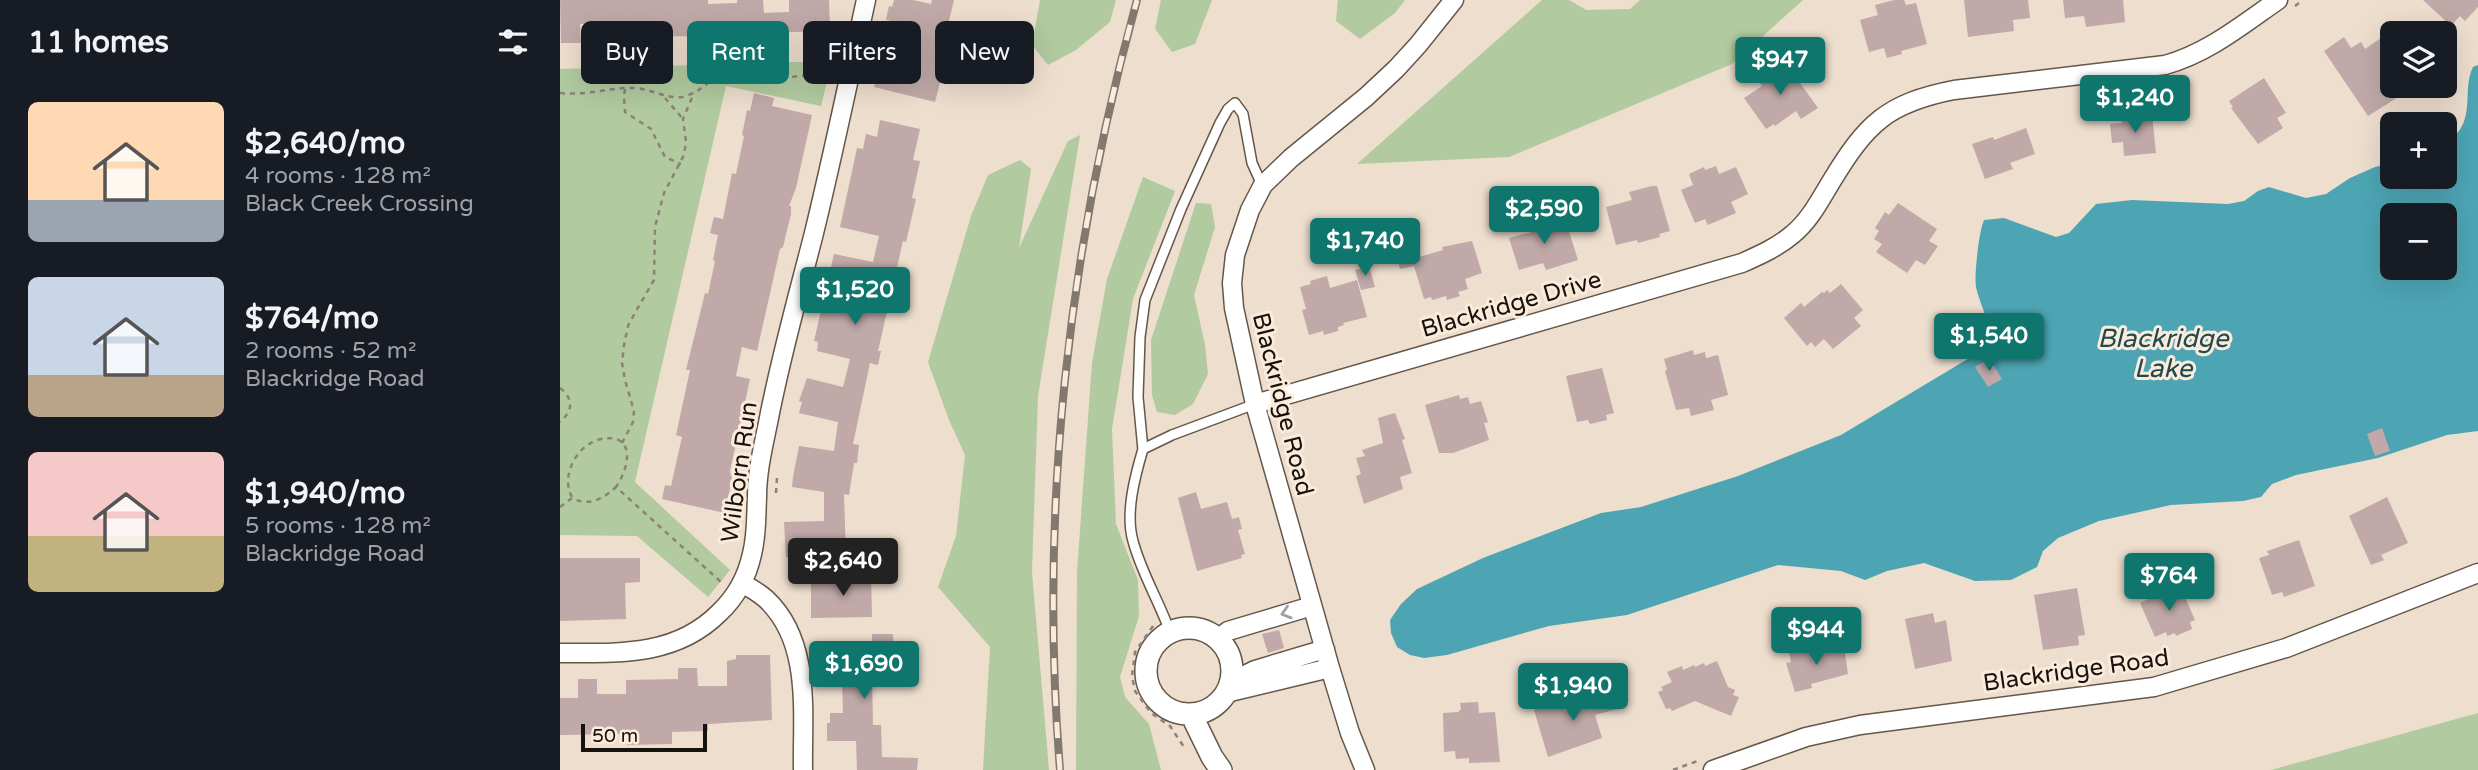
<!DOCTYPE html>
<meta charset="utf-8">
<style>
body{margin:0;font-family:"Varela Round",sans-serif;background:#242831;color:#f1f3f6;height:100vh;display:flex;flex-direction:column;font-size:26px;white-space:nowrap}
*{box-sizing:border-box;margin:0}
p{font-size:23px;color:#9ea1a6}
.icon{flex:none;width:38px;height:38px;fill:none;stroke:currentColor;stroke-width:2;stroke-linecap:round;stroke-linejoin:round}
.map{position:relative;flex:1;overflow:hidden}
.side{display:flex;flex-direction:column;background:#171b24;width:560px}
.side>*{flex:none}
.guide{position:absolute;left:21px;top:21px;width:665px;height:63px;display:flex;gap:14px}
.tools{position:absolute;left:1820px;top:21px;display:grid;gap:14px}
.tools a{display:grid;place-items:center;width:77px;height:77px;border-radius:10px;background:#171b24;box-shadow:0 7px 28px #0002;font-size:35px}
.scale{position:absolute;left:21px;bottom:18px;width:126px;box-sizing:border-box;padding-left:7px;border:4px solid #17120d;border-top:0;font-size:19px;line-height:24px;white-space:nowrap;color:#17120d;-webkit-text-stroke:5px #faebdb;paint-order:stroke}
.price{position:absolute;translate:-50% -60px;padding:0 16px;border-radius:7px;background:#0f766e;color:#fff;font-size:23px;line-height:46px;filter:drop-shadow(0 2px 4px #0008)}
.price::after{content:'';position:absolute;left:50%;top:42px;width:21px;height:16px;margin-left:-10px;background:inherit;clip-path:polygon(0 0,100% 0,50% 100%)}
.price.on{background:#222;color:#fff}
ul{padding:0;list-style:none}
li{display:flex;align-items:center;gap:21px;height:175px;padding:0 28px}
li span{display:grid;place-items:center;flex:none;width:196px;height:140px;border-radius:10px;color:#555}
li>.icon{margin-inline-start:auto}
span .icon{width:84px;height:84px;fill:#fffc;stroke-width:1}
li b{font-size:30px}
h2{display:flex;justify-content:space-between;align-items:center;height:84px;padding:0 28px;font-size:30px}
.chip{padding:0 24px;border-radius:10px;background:#171b24;box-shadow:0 7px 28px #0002;font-size:24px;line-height:63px}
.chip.on{background:#0f766e;color:#fff}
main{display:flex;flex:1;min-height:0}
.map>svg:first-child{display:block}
</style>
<main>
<section class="side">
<h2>11 homes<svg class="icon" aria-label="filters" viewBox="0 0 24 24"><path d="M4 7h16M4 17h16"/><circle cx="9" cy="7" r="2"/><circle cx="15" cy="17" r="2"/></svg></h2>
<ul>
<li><span style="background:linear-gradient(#ffd9b3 70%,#9aa5b1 0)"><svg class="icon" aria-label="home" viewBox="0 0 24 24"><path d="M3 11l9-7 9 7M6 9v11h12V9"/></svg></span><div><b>$2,640/mo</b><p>4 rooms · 128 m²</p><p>Black Creek Crossing</p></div></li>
<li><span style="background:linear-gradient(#c9d6e8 70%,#b9a48a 0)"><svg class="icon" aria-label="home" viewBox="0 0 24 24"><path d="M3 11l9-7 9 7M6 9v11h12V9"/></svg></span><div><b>$764/mo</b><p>2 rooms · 52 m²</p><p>Blackridge Road</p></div></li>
<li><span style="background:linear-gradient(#f6c9c9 60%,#c2b280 0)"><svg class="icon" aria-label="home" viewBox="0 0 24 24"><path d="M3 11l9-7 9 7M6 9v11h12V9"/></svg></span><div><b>$1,940/mo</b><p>5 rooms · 128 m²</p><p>Blackridge Road</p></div></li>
</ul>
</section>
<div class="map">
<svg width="1918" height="770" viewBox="0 0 1918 770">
<rect width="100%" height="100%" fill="#eddece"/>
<path fill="#b1ca9f" d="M 480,0 L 556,0 L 550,22 L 516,50 L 488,65 L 472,45 Z
M 601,0 L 652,0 L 635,44 L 612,52 L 595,29 Z
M 778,0 L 845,0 L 835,13 L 800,39 L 776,21 Z
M 982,0 L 1009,0 L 1026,10 L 1070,9 L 1080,0 L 1243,0 L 1172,64 L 949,157 L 797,164 Z
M 272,61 L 261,106 L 166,86 L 75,482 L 170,570 L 148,597 L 77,536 L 0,535 L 0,69 Z
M 520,135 L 478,396 L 472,572 L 489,770 L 423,770 L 430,647 L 378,587 L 396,536 L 405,455 L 389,420 L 368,362 L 411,216 L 428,175 L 460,160 L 471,169 L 459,248 L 508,141 Z
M 583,177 L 615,191 L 573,299 L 552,429 L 556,524 L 578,580 L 579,616 L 560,677 L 565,697 L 589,724 L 601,770 L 516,770 L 517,572 L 532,363 L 547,279 Z
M 636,203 L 651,204 L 655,227 L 634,295 L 645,345 L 648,374 L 633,404 L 615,415 L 597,412 L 592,395 L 591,340 Z
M 1918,713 L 1918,770 L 1711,770 Z"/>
<path fill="#4da5b4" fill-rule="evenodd" d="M 1918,65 L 1918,431 L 1887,435 L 1818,458 L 1736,475 L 1712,484 L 1701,497 L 1683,501 L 1611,505 L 1539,521 L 1498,538 L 1483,551 L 1477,567 L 1451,580 L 1415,581 L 1364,563 L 1327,571 L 1305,580 L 1281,571 L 1218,565 L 1067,615 L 989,626 L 887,655 L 864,658 L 850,655 L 837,647 L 831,633 L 830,620 L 841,604 L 857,589 L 923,558 L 1041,513 L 1081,507 L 1178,476 L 1281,435 L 1421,351 C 1436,324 1422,314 1416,287 C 1414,275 1419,231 1424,220 L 1444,218 L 1496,237 L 1509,233 L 1536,204 L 1572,200 L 1668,204 L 1684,201 L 1698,191 L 1709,187 L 1746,198 L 1766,194 L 1790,178 L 1815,167 L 1832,163 L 1832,177 L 1885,177 L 1885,141 C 1889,138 1896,135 1899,131 C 1913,112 1903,87 1913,67 ZM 1832,215 L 1885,215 L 1885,268 L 1832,268 Z"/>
<path fill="#c0a9a8" d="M 0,0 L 148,0 L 148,4 L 177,3 L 177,0 L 203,0 L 204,13 L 229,12 L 229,0 L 269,0 L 270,27 L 258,27 L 257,31 L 191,34 L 191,37 L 90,36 L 90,39 L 77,39 L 77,23 L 20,24 L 21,43 L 1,43 Z
M 334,0 L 353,0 L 371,4 L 372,0 L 394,0 L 380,58 L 391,61 L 387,80 L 381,79 L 375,102 L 314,87 L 329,20 L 326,20 L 329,6 L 332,7 Z
M 1334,0 L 1344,0 L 1346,5 L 1356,3 L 1367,44 L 1341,51 L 1342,54 L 1327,58 L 1324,48 L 1309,52 L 1300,20 L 1318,15 L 1315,5 Z
M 1404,0 L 1468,0 L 1470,18 L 1453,20 L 1454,31 L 1408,37 Z
M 1503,0 L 1563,0 L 1565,22 L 1526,27 L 1524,16 L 1505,18 Z
M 1863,0 L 1918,0 L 1918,7 L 1905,21 L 1900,16 L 1891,26 Z
M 1784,37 L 1791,48 L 1801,42 L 1805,49 L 1821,38 L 1832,55 L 1832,86 L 1856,86 L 1808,116 L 1764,51 Z
M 1225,62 L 1258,108 L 1241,119 L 1236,111 L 1215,126 L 1214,124 L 1206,129 L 1184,98 L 1202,86 L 1196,77 L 1208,68 L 1210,72 Z
M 1704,78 L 1726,113 L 1717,118 L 1723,128 L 1698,144 L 1671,108 L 1673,107 L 1669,101 Z
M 194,93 L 214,98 L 212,106 L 252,115 L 236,188 L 229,206 L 231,206 L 231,214 L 223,247 L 220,249 L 197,351 L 182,347 L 176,376 L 190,379 L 170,471 L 172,479 L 165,513 L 102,499 L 105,485 L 111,486 L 115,468 L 122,437 L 116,435 L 130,370 L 126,370 L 145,293 L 148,294 L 155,261 L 153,260 L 158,235 L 150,233 L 154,217 L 163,219 L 172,173 L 176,174 L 184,136 L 182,135 L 187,110 L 190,111 Z
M 1592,114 L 1596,153 L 1564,156 L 1563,142 L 1552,143 L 1550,124 L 1562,123 L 1561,116 Z
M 320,120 L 360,129 L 353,160 L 360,161 L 352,198 L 356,199 L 346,242 L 343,241 L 318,351 L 321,351 L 318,365 L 310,363 L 293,444 L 299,445 L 297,463 L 294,463 L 289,495 L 284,494 L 286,555 L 226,557 L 224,522 L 264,521 L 264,492 L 232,487 L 233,477 L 239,446 L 274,451 L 278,422 L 239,413 L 242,402 L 239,401 L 247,378 L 283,387 L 290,359 L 257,351 L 258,342 L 254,341 L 274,254 L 313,262 L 319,236 L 280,227 L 297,148 L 303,149 L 306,134 L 317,137 Z
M 1466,128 L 1475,154 L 1450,163 L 1453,169 L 1425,179 L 1412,144 L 1433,137 L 1434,140 Z
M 1156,166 L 1159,174 L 1176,167 L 1188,194 L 1171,202 L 1176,213 L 1148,225 L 1145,219 L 1135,223 L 1121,190 L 1133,185 L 1129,174 L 1144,167 L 1145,170 Z
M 1092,186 L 1097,186 L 1110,231 L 1099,234 L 1100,237 L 1078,243 L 1077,240 L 1056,245 L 1046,207 L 1072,200 L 1069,192 Z
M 1338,203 L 1377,229 L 1369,241 L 1378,246 L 1365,265 L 1356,260 L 1347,273 L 1316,252 L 1322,244 L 1314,239 L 1319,231 L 1315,228 L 1325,212 L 1329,215 Z
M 993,219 L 995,225 L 1006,222 L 1018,260 L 986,270 L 983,263 L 959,270 L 949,238 L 976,231 L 974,225 Z
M 912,241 L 922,273 L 905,279 L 908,289 L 898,292 L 900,296 L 887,300 L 886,296 L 872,300 L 871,297 L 864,299 L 854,266 L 840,269 L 835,252 L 849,248 L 852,259 L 883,250 L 882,247 Z
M 809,266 L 815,287 L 801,290 L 795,270 Z
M 767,276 L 770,288 L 797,280 L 807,317 L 783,323 L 784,325 L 778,327 L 778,331 L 764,335 L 763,331 L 749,335 L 742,310 L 746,309 L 740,287 L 751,284 L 750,281 Z
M 1281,284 L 1303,310 L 1294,318 L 1301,326 L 1273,349 L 1264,339 L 1255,347 L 1251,342 L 1247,346 L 1224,318 L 1241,303 L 1244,307 L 1262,292 L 1264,293 L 1267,290 L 1270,293 Z
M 1133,350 L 1134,355 L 1145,352 L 1146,358 L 1158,355 L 1168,395 L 1151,400 L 1154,410 L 1131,416 L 1129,408 L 1116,410 L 1105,371 L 1107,370 L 1104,359 Z
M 1429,358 L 1442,379 L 1428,387 L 1415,367 Z
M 1042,368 L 1054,413 L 1046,415 L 1047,420 L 1030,424 L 1028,420 L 1017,422 L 1006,376 Z
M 899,395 L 900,399 L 908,397 L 910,404 L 921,401 L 928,422 L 924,423 L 929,440 L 893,453 L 879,453 L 865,405 Z
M 835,413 L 845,439 L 842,440 L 852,473 L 840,477 L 843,489 L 804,504 L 796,476 L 801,474 L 796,458 L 805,456 L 802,450 L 823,443 L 818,418 Z
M 1822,428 L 1830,451 L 1815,456 L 1807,434 Z
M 636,492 L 641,509 L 667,502 L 672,519 L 679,517 L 682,529 L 678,530 L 685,554 L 681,555 L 682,558 L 637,571 L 618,498 Z
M 1827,497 L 1848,543 L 1821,555 L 1824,560 L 1811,565 L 1789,516 Z
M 1739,540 L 1755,586 L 1724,597 L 1722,592 L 1712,595 L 1699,558 L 1709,555 L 1707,551 Z
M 0,558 L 80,558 L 80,582 L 65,583 L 66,619 L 0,621 Z
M 291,573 L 311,573 L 312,617 L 251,618 L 251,584 L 291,583 Z
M 1620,586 L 1635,620 L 1630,622 L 1632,629 L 1616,636 L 1615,633 L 1607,636 L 1606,632 L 1595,637 L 1580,603 L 1604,591 L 1605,593 Z
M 1517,588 L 1525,635 L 1518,636 L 1519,645 L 1483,650 L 1474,595 Z
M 1373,613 L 1375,623 L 1386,620 L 1392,661 L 1355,669 L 1345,619 Z
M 719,630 L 724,648 L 708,653 L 702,634 Z
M 312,634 L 333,634 L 334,664 L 337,664 L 337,678 L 312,678 L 313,725 L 321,725 L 322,757 L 358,758 L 357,770 L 297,770 L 296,741 L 267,741 L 267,723 L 270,723 L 270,713 L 283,713 L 282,679 L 270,679 L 269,644 L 312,644 Z
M 1257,646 L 1259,654 L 1284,647 L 1288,674 L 1251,684 L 1252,688 L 1235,692 L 1226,663 L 1231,662 L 1229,653 Z
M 176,655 L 210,655 L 212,720 L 148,724 L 148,731 L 112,732 L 112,744 L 67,745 L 67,734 L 0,735 L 0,698 L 18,698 L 18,679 L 37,679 L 37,694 L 66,694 L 66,680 L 118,679 L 118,668 L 137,668 L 138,686 L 167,686 L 167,661 L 176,659 Z
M 1157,661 L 1168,687 L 1175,690 L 1173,695 L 1179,697 L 1171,716 L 1135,701 L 1112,711 L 1110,708 L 1106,709 L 1098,692 L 1103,690 L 1101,687 L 1112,682 L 1107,672 L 1122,666 L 1123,670 L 1134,665 L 1135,667 L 1144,663 L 1145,666 Z
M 1050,688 L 1057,709 L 1035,715 L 1042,738 L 988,757 L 974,710 L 1001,699 L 1005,711 L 1032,703 L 1029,694 Z
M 918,702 L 919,713 L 935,712 L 940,762 L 909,763 L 909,758 L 896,759 L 895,751 L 884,752 L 883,713 L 898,712 L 901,709 L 900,703 Z"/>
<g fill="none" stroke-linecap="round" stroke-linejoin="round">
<defs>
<path id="service" d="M 583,450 L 578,397 L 580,337 L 585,300 L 621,209 L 660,123 L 668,109 L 675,103 L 683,114 L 692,163 L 702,185
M 610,632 C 599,601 581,572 573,541 C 565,513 575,476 583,449 L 612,435 L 695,404"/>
<path id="minor" d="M 695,404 L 1182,263 C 1200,255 1218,247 1233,234 C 1250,220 1260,200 1271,182 C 1306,124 1327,103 1394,90 L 1605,65 C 1648,53 1682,25 1718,0
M 183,584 C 191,588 199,593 206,599 C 252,642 242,713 243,770
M 658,639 L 668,631 L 752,606
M 0,653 C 57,653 115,657 159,613 C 176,597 187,577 192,554 C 197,534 196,517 197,497 C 197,472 203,447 208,423 C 220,359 238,296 254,233 C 273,155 289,78 306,0
M 671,682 L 695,670 L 765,649
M 666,693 L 770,668
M 805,770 L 790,733 L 770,668 L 695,404 L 674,308 L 672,283 L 675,255 L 690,210 L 703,185 L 731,158 L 806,97 L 836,69 L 858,45 L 894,0
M 1153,770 L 1246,737 L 1300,725 L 1594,687 L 1726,648 L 1918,573"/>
<path id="tertiary" d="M586 671a43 43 0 1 1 86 0a43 43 0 1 1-86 0Z
M 631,714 L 652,757 L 661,770"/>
</defs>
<use href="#service" stroke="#64574a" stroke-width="12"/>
<use href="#minor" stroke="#64574a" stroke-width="21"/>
<use href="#tertiary" stroke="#64574a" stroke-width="24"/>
<path stroke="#8c8277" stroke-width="2.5" stroke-dasharray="5 5" stroke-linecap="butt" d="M 1735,6 L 1743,0
M 65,89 L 64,97 L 65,112 L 91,129 L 105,157 L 121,164
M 0,93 C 27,96 50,87 75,88 C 92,89 105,99 122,97 C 138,94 146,82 160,76 C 179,68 199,79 219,78 C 238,77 252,73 272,75
M 105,98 L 123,119
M 0,388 C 14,399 13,411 0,422
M 62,443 L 73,422 L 74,411 L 65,380 L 62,363 L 64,345 L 68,326 L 76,311 L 94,280 L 95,227 L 104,193 L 124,155 L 126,142 L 123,119 L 134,93
M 216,493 L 217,478
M 12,497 C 0,476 17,444 41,439 C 77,432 69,469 56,487
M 0,507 L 12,498 C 29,507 43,499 56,487 L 161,582
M 593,626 L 575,652 L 572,676 L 575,691 L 591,713 L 610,726 L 624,747
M 1113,770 L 1140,760"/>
<use href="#service" stroke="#fff" stroke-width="9"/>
<use href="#minor" stroke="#fff" stroke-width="18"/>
<use href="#tertiary" stroke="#fff" stroke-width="21"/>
<defs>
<path id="rail" d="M 500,770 C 479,511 508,250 577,0"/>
</defs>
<use href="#rail" stroke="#82786e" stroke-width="8"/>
<use href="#rail" stroke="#faebdb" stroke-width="5" stroke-dasharray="16" stroke-linecap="butt"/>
</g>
<defs><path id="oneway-chevron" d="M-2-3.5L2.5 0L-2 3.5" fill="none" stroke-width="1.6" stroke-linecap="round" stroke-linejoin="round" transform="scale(1.75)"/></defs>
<use stroke="#a2a09e" href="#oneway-chevron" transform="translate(726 613) rotate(163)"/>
<g text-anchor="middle" stroke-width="6" stroke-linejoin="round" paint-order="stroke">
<g font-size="24" fill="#17120d" stroke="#faebdb">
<text transform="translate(951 304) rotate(-16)" y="8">Blackridge Drive</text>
<text transform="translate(723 404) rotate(76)" y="8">Blackridge Road</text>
<text transform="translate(179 472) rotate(-82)" y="8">Wilborn Run</text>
<text transform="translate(1516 670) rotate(-8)" y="8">Blackridge Road</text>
</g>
<g font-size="26" font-style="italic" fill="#20484f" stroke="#faebdb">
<text x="1603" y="347">Blackridge<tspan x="1603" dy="30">Lake</tspan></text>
</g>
</g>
</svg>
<div class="tools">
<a><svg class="icon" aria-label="layers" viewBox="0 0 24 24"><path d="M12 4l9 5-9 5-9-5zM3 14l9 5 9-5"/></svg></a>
<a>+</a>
<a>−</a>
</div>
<div class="scale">50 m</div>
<b class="price" style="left:1220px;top:97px">$947</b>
<b class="price" style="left:1575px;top:135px">$1,240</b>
<b class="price" style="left:984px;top:246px">$2,590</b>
<b class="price" style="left:805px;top:278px">$1,740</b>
<b class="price" style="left:295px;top:327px">$1,520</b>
<b class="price" style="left:1429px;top:373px">$1,540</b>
<b class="price on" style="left:283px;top:598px">$2,640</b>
<b class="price" style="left:1609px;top:613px">$764</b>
<b class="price" style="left:1256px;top:667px">$944</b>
<b class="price" style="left:304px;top:701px">$1,690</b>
<b class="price" style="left:1013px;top:723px">$1,940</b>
<div class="guide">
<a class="chip">Buy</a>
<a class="chip on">Rent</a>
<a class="chip">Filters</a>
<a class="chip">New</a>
</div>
</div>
</main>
